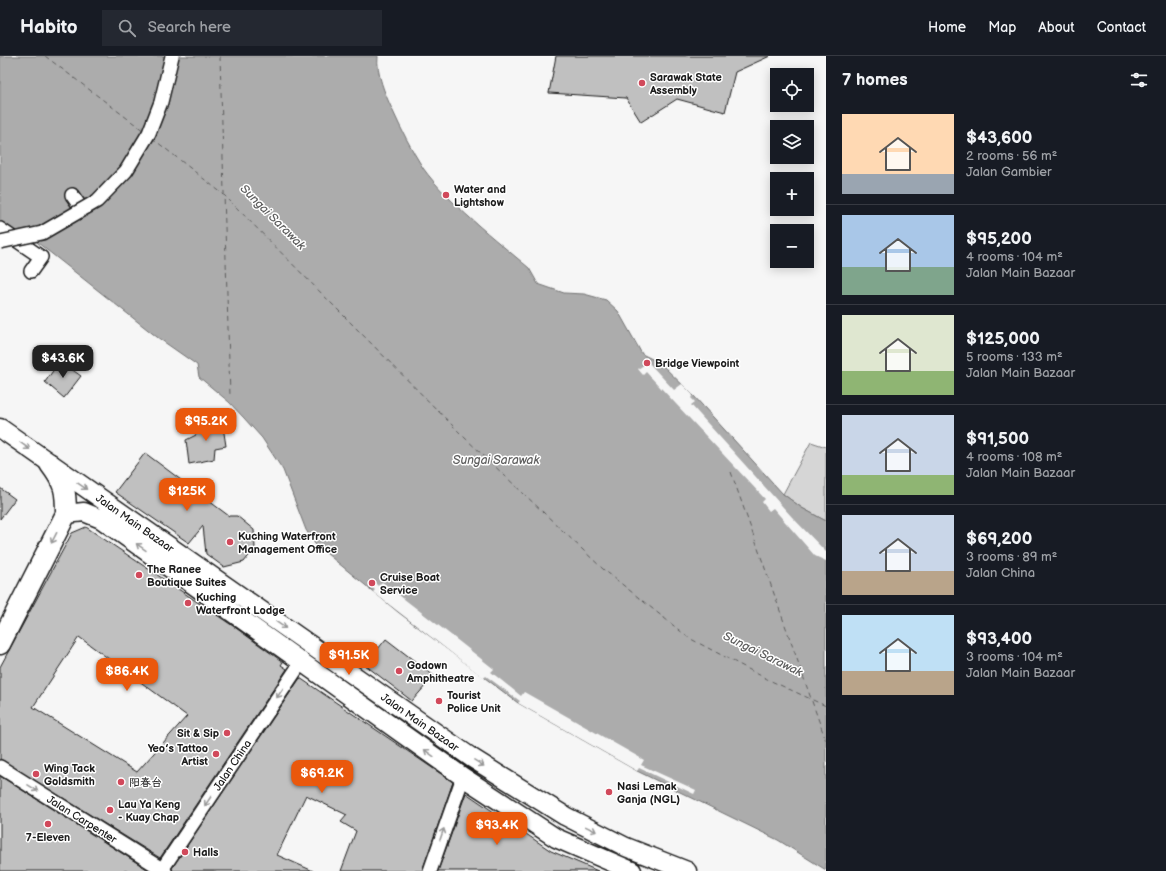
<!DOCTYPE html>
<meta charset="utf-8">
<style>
body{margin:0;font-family:"Balsamiq Sans","LXGW WenKai TC",sans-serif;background:#242831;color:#f1f3f6;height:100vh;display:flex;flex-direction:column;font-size:15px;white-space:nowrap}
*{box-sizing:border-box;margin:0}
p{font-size:13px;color:#9ea1a6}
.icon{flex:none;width:22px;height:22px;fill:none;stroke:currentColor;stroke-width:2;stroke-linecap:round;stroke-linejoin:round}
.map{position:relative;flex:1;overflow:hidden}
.sheet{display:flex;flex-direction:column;background:#171b24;width:340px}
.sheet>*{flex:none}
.tools{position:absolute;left:770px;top:12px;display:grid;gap:8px}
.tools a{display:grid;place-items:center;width:44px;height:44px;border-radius:0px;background:#171b24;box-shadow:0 2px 10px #0003;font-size:20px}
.price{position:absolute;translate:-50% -34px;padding:0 9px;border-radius:8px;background:#ea580c;color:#fff;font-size:13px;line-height:26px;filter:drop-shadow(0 1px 2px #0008)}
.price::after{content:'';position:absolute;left:50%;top:24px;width:12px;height:9px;margin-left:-6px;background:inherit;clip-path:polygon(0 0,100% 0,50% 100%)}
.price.active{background:#222;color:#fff}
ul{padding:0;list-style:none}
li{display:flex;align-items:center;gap:12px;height:100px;padding:0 16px}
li+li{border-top:1px solid #363941}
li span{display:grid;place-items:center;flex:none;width:112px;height:80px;border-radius:0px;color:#555}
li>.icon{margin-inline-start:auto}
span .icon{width:48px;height:48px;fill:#fffc;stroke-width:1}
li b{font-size:17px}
h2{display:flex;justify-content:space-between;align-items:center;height:48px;padding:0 16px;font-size:17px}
header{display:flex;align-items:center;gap:24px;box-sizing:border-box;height:56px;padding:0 20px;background:#171b24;border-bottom:1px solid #363941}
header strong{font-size:19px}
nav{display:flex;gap:22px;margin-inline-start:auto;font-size:14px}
.search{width:280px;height:36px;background:#242831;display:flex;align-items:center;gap:10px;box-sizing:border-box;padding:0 14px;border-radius:0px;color:#9ea1a6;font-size:15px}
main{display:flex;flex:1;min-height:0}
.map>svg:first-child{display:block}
</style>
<header>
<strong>Habito</strong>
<div class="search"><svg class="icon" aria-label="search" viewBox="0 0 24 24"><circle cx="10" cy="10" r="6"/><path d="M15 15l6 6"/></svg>Search here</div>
<nav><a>Home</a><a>Map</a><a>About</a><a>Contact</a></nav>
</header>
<main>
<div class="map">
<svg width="826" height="815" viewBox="0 0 826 815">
<rect width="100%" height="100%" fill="#f6f6f6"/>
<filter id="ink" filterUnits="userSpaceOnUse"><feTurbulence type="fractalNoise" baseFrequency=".025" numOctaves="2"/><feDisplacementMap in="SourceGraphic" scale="8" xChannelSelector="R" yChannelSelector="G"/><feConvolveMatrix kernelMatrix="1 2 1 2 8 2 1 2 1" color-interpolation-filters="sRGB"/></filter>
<g filter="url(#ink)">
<path fill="#d6d6d6" stroke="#797979" d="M 811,386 L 826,391 L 826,465 L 802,452 L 783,438 Z"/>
<path fill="#acacac" stroke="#727272" d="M 0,0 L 378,0 C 376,17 385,38 392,53 C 401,73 411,93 423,112 C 448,147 496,184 529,212 L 538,228 L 564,237 L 584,238 L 606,244 L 618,255 L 642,298 L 660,307 L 693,339 L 783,438 L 802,452 L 826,465 L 826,814 L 778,784 L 637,715 L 518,647 L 398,556 L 315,488 L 306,474 L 283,414 L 262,382 L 244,362 L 229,346 L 199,321 L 197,309 L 157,281 L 33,183 L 0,180 Z"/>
<path fill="#f6f6f6" d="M 648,306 L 674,334 L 682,328 L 693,339 L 691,342 L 695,346 L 691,349 L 792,461 L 826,496 L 826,505 L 815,500 L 773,452 L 769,455 L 762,446 L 765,443 L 750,427 L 646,316 L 643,319 L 638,313 Z
M 374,526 L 378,530 L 382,526 L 447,576 L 494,613 L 491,616 L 521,640 L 524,636 L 644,704 L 641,709 L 696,734 L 694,738 L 639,712 L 637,715 L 518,647 L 520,645 L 486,620 L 484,622 L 373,536 L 375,534 L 370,529 Z"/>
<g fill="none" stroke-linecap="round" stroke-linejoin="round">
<path stroke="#5d5d5d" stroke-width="1" stroke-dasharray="5 4" stroke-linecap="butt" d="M 45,0 L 144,75
M 220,0 L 230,340
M 152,82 L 223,138 L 464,381 L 603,513 L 689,582 L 769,624 L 826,650
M 731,416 L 826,685"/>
</g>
<path fill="#c0c0c0" stroke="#1c1c1c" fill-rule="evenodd" d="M 556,0 L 770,0 L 735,16 L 725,56 L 677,43 L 641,66 L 626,42 L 549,37 Z
M 60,305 L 81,320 L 64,342 L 45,326 Z
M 222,364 L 226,390 L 215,392 L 214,403 L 189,408 L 186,384 L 196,379 L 197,368 Z
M 145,397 L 229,460 L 237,460 L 254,474 L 255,492 L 244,506 L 224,511 L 206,498 L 203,470 L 189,487 L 115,436 Z
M 0,432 L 15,443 L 0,463 Z
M 86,471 L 236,572 L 283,606 L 281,609 L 287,613 L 160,802 L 0,703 L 0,611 L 72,477 ZM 79,581 L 187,660 L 137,716 L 33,651 Z
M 386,583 L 434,620 L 412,645 L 365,609 Z
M 300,622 L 453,726 L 422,815 L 341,815 L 356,775 L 341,766 L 347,759 L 306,739 L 277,799 L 313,815 L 173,815 L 172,812 Z
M 0,720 L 150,815 L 0,815 Z
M 466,737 L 551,795 L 598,815 L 438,815 Z"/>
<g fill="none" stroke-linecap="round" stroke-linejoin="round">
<defs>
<path id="street" d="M 72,139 L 82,153
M 0,173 L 41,201 L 31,215
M 0,711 L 165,815
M 161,815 L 302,605
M 430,815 L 463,721"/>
<path id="secondary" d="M 0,372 L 472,702 L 565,760 L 626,791 L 687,815
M 66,458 L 84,456 L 101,463 L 463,721 L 556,782 L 632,815"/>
<path id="primary" d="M 0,588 L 66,458 C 66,434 65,428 50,408"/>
</defs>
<use href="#street" stroke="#1c1c1c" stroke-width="16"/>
<use href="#secondary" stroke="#1c1c1c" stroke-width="21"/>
<use href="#primary" stroke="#1c1c1c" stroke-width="23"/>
<use href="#street" stroke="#fff" stroke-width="13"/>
<use href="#secondary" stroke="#fff" stroke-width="18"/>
<use href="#primary" stroke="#fff" stroke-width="20"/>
<defs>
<path id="street-bridge" d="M 0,186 L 42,177 L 97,145 L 126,115 L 149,77 L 161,46 L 172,0"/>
</defs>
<use href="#street-bridge" stroke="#1c1c1c" stroke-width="16" stroke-linecap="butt"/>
<use href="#street-bridge" stroke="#fff" stroke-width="13"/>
</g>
<defs><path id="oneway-shaft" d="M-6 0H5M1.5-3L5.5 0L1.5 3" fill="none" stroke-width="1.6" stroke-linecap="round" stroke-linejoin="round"/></defs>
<g stroke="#999">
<use href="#oneway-shaft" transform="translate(25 390) rotate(36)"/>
<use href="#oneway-shaft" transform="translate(82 430) rotate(35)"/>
<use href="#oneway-shaft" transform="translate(54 482) rotate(117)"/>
<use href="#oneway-shaft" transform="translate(141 491) rotate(-145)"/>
<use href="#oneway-shaft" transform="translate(281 569) rotate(35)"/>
<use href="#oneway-shaft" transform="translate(280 637) rotate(124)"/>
<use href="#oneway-shaft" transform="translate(429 697) rotate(-144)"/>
<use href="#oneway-shaft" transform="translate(479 707) rotate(32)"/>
<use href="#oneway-shaft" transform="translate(33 732) rotate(32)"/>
<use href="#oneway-shaft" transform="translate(208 745) rotate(124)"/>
<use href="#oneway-shaft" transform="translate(591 773) rotate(26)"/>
<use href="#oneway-shaft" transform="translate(442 778) rotate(-71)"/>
</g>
</g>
<g fill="#d1495b" stroke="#fff" stroke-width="1.5">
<circle cx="642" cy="27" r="4"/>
<circle cx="446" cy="139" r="4"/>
<circle cx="647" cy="307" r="4"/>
<circle cx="230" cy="486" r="4"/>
<circle cx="139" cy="519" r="4"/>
<circle cx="372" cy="527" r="4"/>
<circle cx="188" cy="547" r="4"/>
<circle cx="399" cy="615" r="4"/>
<circle cx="439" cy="645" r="4"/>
<circle cx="227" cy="677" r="4"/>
<circle cx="216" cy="698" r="4"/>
<circle cx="36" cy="718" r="4"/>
<circle cx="121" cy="726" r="4"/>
<circle cx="609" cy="736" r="4"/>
<circle cx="110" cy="754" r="4"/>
<circle cx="48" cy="768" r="4"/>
<circle cx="185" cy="796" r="4"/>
</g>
<g text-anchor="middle" stroke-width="3" stroke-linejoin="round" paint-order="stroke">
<g font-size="11" font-weight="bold" fill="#1c1c1c" stroke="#fff" text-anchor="start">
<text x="650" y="25">Sarawak State<tspan x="650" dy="13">Assembly</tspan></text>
<text x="454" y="137">Water and<tspan x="454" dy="13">Lightshow</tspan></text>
<text x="655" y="311">Bridge Viewpoint</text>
<text x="238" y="484">Kuching Waterfront<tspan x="238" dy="13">Management Office</tspan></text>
<text x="147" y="517">The Ranee<tspan x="147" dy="13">Boutique Suites</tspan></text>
<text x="380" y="525">Cruise Boat<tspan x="380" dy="13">Service</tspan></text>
<text x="196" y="545">Kuching<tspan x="196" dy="13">Waterfront Lodge</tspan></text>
<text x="407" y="613">Godown<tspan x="407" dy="13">Amphitheatre</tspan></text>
<text x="447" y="643">Tourist<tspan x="447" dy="13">Police Unit</tspan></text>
<text x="219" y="681" text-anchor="end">Sit &amp; Sip</text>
<text x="208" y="696" text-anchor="end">Yeo’s Tattoo<tspan x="208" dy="13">Artist</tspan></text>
<text x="44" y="716">Wing Tack<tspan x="44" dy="13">Goldsmith</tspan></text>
<text x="129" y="730">阳春台</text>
<text x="617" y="734">Nasi Lemak<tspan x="617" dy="13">Ganja (NGL)</tspan></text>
<text x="118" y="752">Lau Ya Keng<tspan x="118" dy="13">- Kuay Chap</tspan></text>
<text x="48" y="785" text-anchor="middle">7-Eleven</text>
<text x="193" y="800">Halls</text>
</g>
<g font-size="11" fill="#1c1c1c" stroke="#fff">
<text transform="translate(135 467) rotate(35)" y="4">Jalan Main Bazaar</text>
<text transform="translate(420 666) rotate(35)" y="4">Jalan Main Bazaar</text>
<text transform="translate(232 709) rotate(-56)" y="4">Jalan China</text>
<text transform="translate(82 763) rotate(32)" y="4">Jalan Carpenter</text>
</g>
<g font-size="12" font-style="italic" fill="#5d5d5d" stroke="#fff">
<text transform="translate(273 161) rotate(45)" y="4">Sungai Sarawak</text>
<text x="496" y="408">Sungai Sarawak</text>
<text transform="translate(763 598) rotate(26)" y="4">Sungai Sarawak</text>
</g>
</g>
</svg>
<div class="tools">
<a><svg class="icon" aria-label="locate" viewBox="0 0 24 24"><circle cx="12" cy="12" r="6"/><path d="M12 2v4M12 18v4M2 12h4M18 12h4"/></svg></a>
<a><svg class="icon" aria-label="layers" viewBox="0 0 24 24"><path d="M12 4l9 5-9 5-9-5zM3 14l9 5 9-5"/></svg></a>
<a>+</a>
<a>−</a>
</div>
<b class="price active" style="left:63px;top:323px">$43.6K</b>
<b class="price" style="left:206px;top:386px">$95.2K</b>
<b class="price" style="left:187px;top:456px">$125K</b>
<b class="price" style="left:349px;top:620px">$91.5K</b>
<b class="price" style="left:127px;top:636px">$86.4K</b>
<b class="price" style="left:322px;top:738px">$69.2K</b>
<b class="price" style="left:497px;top:790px">$93.4K</b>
</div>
<section class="sheet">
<h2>7 homes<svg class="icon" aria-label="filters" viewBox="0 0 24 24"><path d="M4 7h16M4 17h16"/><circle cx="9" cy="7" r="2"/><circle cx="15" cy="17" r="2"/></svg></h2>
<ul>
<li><span style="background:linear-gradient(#ffd9b3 75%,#9aa5b1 0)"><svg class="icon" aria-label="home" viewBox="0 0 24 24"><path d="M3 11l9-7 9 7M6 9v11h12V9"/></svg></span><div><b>$43,600</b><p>2 rooms · 56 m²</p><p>Jalan Gambier</p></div></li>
<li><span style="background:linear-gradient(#a9c7e8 65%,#7fa58c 0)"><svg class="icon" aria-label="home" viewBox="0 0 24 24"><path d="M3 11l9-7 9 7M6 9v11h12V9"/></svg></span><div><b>$95,200</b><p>4 rooms · 104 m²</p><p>Jalan Main Bazaar</p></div></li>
<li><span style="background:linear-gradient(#dfe7d0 70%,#8fb573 0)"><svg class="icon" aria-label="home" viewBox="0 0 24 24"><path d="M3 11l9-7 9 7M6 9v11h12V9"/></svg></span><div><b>$125,000</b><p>5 rooms · 133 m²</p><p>Jalan Main Bazaar</p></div></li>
<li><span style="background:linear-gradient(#c9d6e8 75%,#8fb573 0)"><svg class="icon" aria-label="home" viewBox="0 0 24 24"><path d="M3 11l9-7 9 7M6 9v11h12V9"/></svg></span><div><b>$91,500</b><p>4 rooms · 108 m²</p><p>Jalan Main Bazaar</p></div></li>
<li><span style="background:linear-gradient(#c9d6e8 70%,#b9a48a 0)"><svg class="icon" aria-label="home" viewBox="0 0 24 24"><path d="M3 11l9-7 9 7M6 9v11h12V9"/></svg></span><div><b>$69,200</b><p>3 rooms · 89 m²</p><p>Jalan China</p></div></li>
<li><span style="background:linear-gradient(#bfe0f5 70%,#b9a48a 0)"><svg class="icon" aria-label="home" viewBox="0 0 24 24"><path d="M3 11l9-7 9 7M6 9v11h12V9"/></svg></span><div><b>$93,400</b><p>3 rooms · 104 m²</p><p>Jalan Main Bazaar</p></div></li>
</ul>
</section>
</main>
